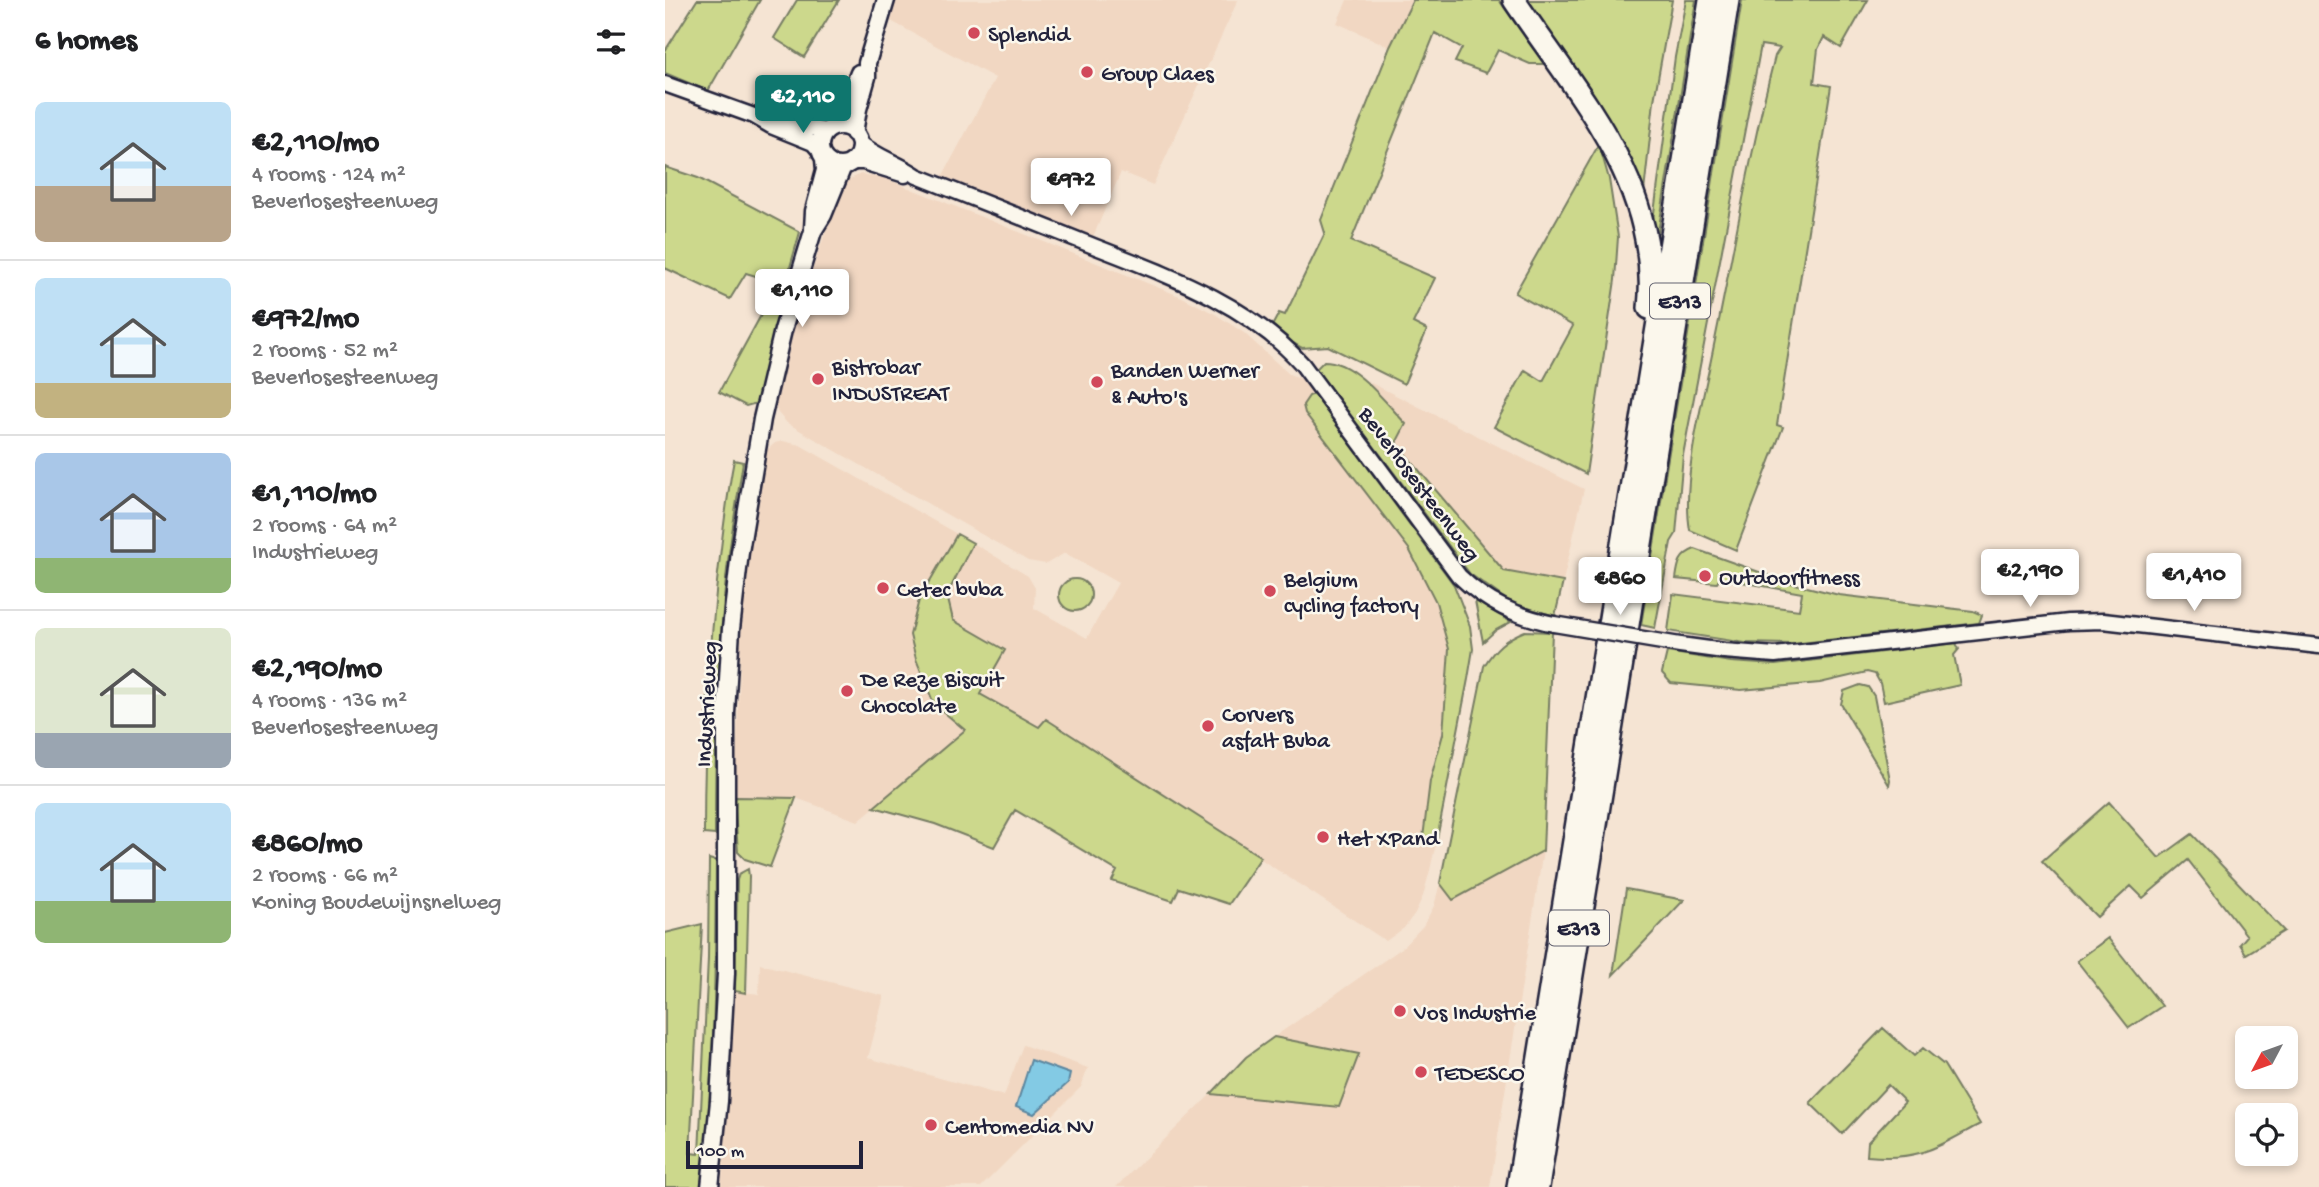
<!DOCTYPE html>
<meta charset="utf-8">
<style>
body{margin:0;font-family:"Gochi Hand",sans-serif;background:#f2f2f2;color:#202124;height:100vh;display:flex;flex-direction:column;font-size:26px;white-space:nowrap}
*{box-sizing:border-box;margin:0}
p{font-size:23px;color:#757577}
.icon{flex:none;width:38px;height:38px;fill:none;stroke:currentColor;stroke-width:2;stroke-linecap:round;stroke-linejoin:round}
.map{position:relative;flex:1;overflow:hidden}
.drawer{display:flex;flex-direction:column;background:#fff;width:665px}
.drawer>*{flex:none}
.needle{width:46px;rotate:229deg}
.fabs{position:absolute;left:1570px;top:1026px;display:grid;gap:14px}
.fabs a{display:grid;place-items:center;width:63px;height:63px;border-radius:10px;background:#fff;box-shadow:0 4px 10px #0003;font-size:35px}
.scale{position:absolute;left:21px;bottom:18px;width:177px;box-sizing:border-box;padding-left:7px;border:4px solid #22223b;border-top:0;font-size:19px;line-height:24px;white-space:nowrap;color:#22223b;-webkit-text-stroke:5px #fbf7ec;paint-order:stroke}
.price{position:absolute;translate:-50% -60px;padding:0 16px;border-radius:7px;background:#fff;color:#222;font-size:23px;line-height:46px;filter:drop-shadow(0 2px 4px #0008)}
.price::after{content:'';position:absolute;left:50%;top:42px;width:21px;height:16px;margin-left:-10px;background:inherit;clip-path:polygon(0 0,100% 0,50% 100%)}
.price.on{background:#0f766e;color:#fff}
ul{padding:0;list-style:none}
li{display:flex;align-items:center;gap:21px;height:175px;padding:0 35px}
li+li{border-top:2px solid #e0e0e0}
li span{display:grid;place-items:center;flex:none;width:196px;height:140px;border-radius:10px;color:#555}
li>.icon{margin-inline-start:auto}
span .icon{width:84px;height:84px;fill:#fffc;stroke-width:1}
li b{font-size:30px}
h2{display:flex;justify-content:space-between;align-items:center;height:84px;padding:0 35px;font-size:30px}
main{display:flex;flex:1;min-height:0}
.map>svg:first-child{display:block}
</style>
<main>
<section class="drawer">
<h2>6 homes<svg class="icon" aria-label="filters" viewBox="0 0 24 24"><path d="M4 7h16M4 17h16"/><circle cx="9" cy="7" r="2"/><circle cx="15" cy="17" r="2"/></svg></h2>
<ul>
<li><span style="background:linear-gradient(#bfe0f5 60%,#b9a48a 0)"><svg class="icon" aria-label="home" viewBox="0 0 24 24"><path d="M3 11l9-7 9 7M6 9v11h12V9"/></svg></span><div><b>€2,110/mo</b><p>4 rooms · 124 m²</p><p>Beverlosesteenweg</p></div></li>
<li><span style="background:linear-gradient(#bfe0f5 75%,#c2b280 0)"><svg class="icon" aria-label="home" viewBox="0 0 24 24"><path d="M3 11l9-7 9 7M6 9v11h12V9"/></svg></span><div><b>€972/mo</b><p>2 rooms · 52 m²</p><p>Beverlosesteenweg</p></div></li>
<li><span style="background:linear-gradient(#a9c7e8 75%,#8fb573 0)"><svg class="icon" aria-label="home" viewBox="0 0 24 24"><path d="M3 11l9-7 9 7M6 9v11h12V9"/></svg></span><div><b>€1,110/mo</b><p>2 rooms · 64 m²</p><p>Industrieweg</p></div></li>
<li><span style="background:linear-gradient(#dfe7d0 75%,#9aa5b1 0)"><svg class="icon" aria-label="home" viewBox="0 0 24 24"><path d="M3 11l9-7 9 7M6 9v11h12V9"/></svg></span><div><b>€2,190/mo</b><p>4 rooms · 136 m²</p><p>Beverlosesteenweg</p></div></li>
<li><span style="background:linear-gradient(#bfe0f5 70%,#8fb573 0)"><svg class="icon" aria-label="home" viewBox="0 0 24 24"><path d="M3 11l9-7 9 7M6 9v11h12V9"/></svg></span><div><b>€860/mo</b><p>2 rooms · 66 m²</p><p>Koning Boudewijnsnelweg</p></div></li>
</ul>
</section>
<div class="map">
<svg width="1654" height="1187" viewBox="0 0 1654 1187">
<rect width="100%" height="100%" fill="#f5e4d3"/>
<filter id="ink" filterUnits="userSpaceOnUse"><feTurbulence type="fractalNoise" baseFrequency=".0143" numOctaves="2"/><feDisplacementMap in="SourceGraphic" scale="14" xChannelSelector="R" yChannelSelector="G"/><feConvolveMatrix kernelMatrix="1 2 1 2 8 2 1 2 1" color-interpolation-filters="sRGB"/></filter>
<g filter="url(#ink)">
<path fill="#f1d7c2" d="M 231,0 L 573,0 L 488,185 L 456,172 L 428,237 L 277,177 L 330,78 L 226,21 Z
M 682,0 L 748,0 L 725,47 L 672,23 Z
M 196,174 L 219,178 L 517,297 L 550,314 L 579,333 L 624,374 L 637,379 L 649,394 L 644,396 L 640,413 L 744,549 L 771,602 L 784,648 L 778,734 L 765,781 L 758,838 L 772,839 L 765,870 L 758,896 L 750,913 L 739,928 L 721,941 L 381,719 L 375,728 L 315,694 L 340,650 L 288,620 L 282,595 L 308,543 L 363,576 L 370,588 L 369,608 L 422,638 L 453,583 L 400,553 L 381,564 L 363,561 L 122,423 L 113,413 L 110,405 L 132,315 L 170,204 L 183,180 Z
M 700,380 L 919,489 L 898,582 L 839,572 L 731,443 L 740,424 Z
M 118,441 L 135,445 L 292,534 L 254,600 L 245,635 L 251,659 L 269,704 L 300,730 L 193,821 L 131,798 L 70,797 L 76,633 L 85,553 L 101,451 L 110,443 Z
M 878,851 L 825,1187 L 451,1187 L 546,1094 L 674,1107 L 694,1054 L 609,1037 L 737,948 L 758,926 L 769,906 L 775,883 L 789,899 Z
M 95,964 L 219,996 L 203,1058 L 339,1096 L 358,1045 L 423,1068 L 416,1087 L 316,1187 L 56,1187 L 60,1148 L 70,991 L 94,994 Z"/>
<path fill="#ccd88c" stroke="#777d64" stroke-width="2" d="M 32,0 L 95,0 L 43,91 L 0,73 L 0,51 Z
M 132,0 L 174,0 L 139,57 L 109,38 Z
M 748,0 L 834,0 L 879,64 L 865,64 L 833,50 L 821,73 L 790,62 L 797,48 L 770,33 L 686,241 L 770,278 L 748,323 L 762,330 L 739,384 L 663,346 L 637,348 L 626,342 L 607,326 L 614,313 L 620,315 L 660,233 L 656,220 L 725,47 Z
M 856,0 L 1007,0 L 989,101 L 978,201 Z
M 1021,0 L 1031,0 L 992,239 L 990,240 L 986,235 L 1010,57 Z
M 1077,0 L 1203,0 L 1176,48 L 1159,37 L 1153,49 L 1149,83 L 1166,86 L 1112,425 L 1118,427 L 1071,550 L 1025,530 C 1016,479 1039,397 1049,345 C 1069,249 1085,152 1110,56 L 1115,48 L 1096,45 L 1018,455 L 1011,534 L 1006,542 L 990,628 L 976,625 Z
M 934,144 L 944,179 L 953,237 L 950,280 L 921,474 L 829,427 L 860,370 L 878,381 L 908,326 L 850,293 Z
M 0,167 L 33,178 L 135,232 L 120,285 L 81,273 L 65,299 L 0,268 Z
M 103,292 L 118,296 L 92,403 L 81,406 L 54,392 L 95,317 Z
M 659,361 C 690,361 721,403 741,424 L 731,443 L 839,571 L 898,582 L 890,616 L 846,603 L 805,574 L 651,369 Z
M 649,394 L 789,585 L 805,626 L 808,649 L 803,679 L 772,839 L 758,838 L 765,781 L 778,734 L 784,649 L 771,602 L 744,549 L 640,413 L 638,405 L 644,396 Z
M 69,460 L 78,462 C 72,501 65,540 61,579 C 52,664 50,750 50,835 L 39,834 C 39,750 43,666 52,582 C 57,541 61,500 69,460 Z
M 292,534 L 308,543 L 282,595 L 288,620 L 340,650 L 315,694 L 374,727 L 381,719 L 596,857 L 564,904 L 514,888 L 508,901 L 447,881 L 452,871 L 350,810 L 329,847 L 270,824 L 209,807 L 300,730 L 269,704 L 251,659 L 245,635 L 254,600 Z
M 1030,549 L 1122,582 L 1174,595 L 1308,611 L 1317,615 L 1314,623 L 1127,644 L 1080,643 L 1003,631 L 1008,594 L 1134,610 L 1137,593 L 1055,578 L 1052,583 L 1011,579 C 1013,564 1014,555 1030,549 Z
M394 595a16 16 0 1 1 32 0a16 16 0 1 1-32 0Z
M 810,601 L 846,622 L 831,630 L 818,642 Z
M 860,631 L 887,632 L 878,851 L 788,900 L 775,883 L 819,666 C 830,648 840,639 860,631 Z
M 1291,643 L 1294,649 L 1289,655 L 1295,685 L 1219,702 L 1215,683 L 1210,674 L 1202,672 L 1155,683 L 1076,690 L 1006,683 L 997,673 L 1002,652 L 1066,662 L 1110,665 Z
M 1195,685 L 1203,687 L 1209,696 L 1225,780 L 1224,785 L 1176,704 L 1179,691 Z
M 69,797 L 131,798 L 105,867 L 80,859 L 73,852 Z
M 1444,802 L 1494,858 L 1527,834 L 1619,931 L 1581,954 L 1575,944 L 1582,936 L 1523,860 L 1478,898 L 1466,886 L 1432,917 L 1377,861 Z
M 44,859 L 51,861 C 50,970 50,1079 36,1187 L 0,1187 L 0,933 L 37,924 L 25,1153 L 34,1154 L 43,958 Z
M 83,869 L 84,876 L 81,993 L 70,991 L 72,880 L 74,874 Z
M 961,889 L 1019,900 L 948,975 Z
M 1443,938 L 1497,1006 L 1464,1028 L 1412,961 Z
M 1218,1028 L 1249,1056 L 1258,1048 L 1279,1065 L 1315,1124 C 1270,1148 1255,1161 1202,1156 L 1203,1142 L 1240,1102 L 1223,1085 L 1177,1134 L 1145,1103 Z
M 609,1037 L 694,1054 L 674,1107 L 546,1094 L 581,1057 Z"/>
<path fill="#83cae4" stroke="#5c87a0" stroke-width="2" d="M 366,1060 L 405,1074 L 403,1083 L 369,1114 L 351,1107 Z"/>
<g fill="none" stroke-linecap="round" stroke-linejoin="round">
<defs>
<path id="tertiary" d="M 0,84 L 89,116 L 106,126 L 148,143 L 155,151
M 112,120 L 161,131
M 194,142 C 211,157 234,163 252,176 C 310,199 368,222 426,245 C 502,275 581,302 637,364 L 794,576 C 822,603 851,616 889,624
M 188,162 L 198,162 L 240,175
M 1015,645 L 1059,651 L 1110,655 L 1403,622 L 1438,621 L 1654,646"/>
<path id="secondary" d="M155 146a20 20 0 1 1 40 0a20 20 0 1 1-40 0Z
M 172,126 L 194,73
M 189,133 L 193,109 L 202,77 L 202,63 L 221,0
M 148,229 L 149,211 L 160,170 L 159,159
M 45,1187 L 54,1101 L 61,973 L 61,713 L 66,629 L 75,552 L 97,419 L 118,330 L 148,231 L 158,215 L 178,166"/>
<path id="motorway" d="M 849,0 C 912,94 997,186 984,308
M 853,1187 L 1045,0
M 873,1187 L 1063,0"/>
</defs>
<use href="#tertiary" stroke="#22223b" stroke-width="19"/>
<use href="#secondary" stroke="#22223b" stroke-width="21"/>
<use href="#motorway" stroke="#22223b" stroke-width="26"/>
<use href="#tertiary" stroke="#fbf7ec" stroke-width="14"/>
<use href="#secondary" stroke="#fbf7ec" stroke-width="16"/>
<use href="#motorway" stroke="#fbf7ec" stroke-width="21"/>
<defs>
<path id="tertiary-bridge" d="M 889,624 L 1015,645"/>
</defs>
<use href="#tertiary-bridge" stroke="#22223b" stroke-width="19" stroke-linecap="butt"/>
<use href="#tertiary-bridge" stroke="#fbf7ec" stroke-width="14"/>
</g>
</g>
<g fill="#d1495b" stroke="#fbf7ec" stroke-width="2.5">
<circle cx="309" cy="33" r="7"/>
<circle cx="422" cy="72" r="7"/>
<circle cx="153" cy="379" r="7"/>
<circle cx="432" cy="382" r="7"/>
<circle cx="1040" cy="576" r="7"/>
<circle cx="218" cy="588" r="7"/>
<circle cx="605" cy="591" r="7"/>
<circle cx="182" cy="691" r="7"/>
<circle cx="543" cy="726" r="7"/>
<circle cx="658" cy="837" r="7"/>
<circle cx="735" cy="1011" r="7"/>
<circle cx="756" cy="1072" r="7"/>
<circle cx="266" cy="1125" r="7"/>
</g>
<g text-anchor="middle" stroke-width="5" stroke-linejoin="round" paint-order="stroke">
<g fill="#fbf7ec" stroke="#636270" stroke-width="2">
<rect x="985" y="283.5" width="60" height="35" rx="5"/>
<rect x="884" y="910.5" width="60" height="35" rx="5"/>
</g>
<g font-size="21" font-weight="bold" fill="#22223b">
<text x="1015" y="308">E313</text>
<text x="914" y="935">E313</text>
</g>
<g font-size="23" fill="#22223b" stroke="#fbf7ec" text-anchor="start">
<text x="323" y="41">Splendid</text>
<text x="436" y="80">Group Claes</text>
<text x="167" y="374">Bistrobar<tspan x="167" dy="26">INDUSTREAT</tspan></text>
<text x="446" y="377">Banden Werner<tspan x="446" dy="26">&amp; Auto's</tspan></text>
<text x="1054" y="584">Outdoorfitness</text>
<text x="619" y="586">Belgium<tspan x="619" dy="26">cycling factory</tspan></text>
<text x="232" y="596">Cetec bvba</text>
<text x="196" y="686">De Reze Biscuit<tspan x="196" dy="26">Chocolate</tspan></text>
<text x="557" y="721">Corvers<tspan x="557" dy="26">asfalt Bvba</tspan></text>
<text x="672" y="845">Het XPand</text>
<text x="749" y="1019">Vos Industrie</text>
<text x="770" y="1080">TEDESCO</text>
<text x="280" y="1133">Centomedia NV</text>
</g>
<g font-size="23" fill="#22223b" stroke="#fbf7ec">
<text transform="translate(756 483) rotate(53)" y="8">Beverlosesteenweg</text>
<text transform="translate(40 704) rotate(-87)" y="8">Industrieweg</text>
</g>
</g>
</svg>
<div class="fabs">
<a><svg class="needle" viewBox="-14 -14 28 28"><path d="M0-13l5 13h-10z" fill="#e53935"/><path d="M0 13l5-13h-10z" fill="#757577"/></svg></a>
<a><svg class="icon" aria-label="locate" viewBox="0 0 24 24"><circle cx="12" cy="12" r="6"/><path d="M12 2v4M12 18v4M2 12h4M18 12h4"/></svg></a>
</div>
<div class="scale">100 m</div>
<b class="price on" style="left:138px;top:135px">€2,110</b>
<b class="price" style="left:406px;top:218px">€972</b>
<b class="price" style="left:137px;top:329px">€1,110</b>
<b class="price" style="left:1365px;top:609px">€2,190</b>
<b class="price" style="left:1529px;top:613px">€1,410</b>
<b class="price" style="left:955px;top:617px">€860</b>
</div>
</main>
